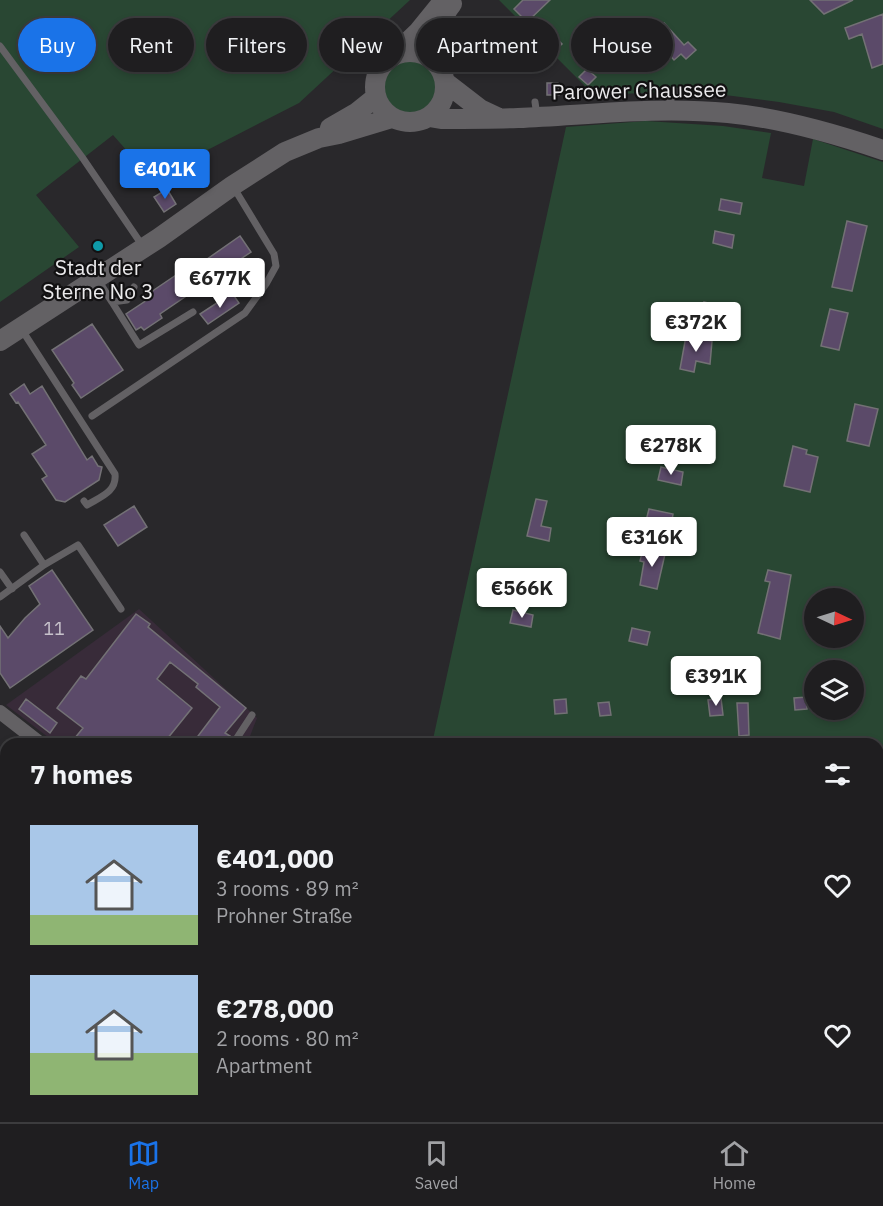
<!DOCTYPE html>
<meta charset="utf-8">
<style>
body{margin:0;font-family:"IBM Plex Sans",sans-serif;background:#2c2b2d;color:#f1f3f6;height:100vh;display:flex;flex-direction:column;font-size:22px;white-space:nowrap}
*{box-sizing:border-box;margin:0}
p{font-size:20px;color:#a1a2a5}
.icon{flex:none;width:33px;height:33px;fill:none;stroke:currentColor;stroke-width:2;stroke-linecap:round;stroke-linejoin:round}
.map{position:relative;flex:1;overflow:hidden}
.drawer{position:absolute;left:0px;top:738px;width:884px;height:384px;display:flex;flex-direction:column;background:#1f1e20;border-radius:18px 18px 0 0;box-shadow:0 3px 9px #0003,0 0 0 2px #3c3c3e}
.drawer>*{flex:none}
.guide{position:absolute;left:18px;top:18px;width:848px;height:54px;display:flex;gap:12px}
.needle{width:39px;rotate:94deg}
.controls{position:absolute;left:804px;top:588px;display:grid;gap:12px}
.controls a{display:grid;place-items:center;width:60px;height:60px;border-radius:50%;background:#1f1e20;box-shadow:0 3px 9px #0003,0 0 0 2px #3c3c3e;font-size:30px}
.price{position:absolute;translate:-50% -51px;padding:0 14px;border-radius:6px;background:#fff;color:#222;font-size:20px;line-height:39px;filter:drop-shadow(0 2px 3px #0008)}
.price::after{content:'';position:absolute;left:50%;top:36px;width:18px;height:14px;margin-left:-9px;background:inherit;clip-path:polygon(0 0,100% 0,50% 100%)}
.price.active{background:#1a73e8;color:#fff}
ul{padding:0;list-style:none}
li{display:flex;align-items:center;gap:18px;height:150px;padding:0 30px}
li span{display:grid;place-items:center;flex:none;width:168px;height:120px;border-radius:0px;color:#555}
li>.icon{margin-inline-start:auto}
span .icon{width:72px;height:72px;fill:#fffc;stroke-width:1}
li b{font-size:26px}
h2{display:flex;justify-content:space-between;align-items:center;height:72px;padding:0 30px;font-size:26px}
.tag{padding:0 21px;border-radius:27px;background:#1f1e20;box-shadow:0 3px 9px #0003,0 0 0 2px #3c3c3e;font-size:21px;line-height:54px}
.tag.active{background:#1a73e8;color:#fff}
.tab-bar{display:flex;justify-content:space-around;align-items:center;height:84px;border-top:2px solid #3c3c3e;background:#1f1e20;font-size:16px;color:#a1a2a5}
.tab-bar a{display:grid;justify-items:center;gap:3px}
.tab-bar .active{color:#1a73e8}
.map>svg:first-child{display:block}
</style>
<div class="map">
<svg width="883" height="1122" viewBox="0 0 883 1122">
<rect width="100%" height="100%" fill="#29282b"/>
<path fill="#382b39" d="M 139,609 L 257,718 L 247,744 L 57,744 L 6,705 Z"/>
<path fill="#294733" fill-rule="evenodd" d="M 0,0 L 410,0 L 299,103 L 188,160 L 159,187 L 113,135 L 36,195 L 79,247 L 0,302 Z
M 499,0 L 883,0 L 883,129 L 834,112 L 779,102 L 694,91 L 594,95 Z
M381 87a28 28 0 1 1 56 0a28 28 0 1 1-56 0Z
M 646,121 L 723,126 L 771,133 L 762,178 L 804,186 L 813,139 L 883,162 L 883,1122 L 510,1122 L 508,1116 L 878,1116 L 878,744 L 432,744 L 566,127 ZM 814,598 L 854,598 L 854,638 L 814,638 ZM 814,670 L 854,670 L 854,710 L 814,710 Z"/>
<path fill="#5b4a69" stroke="#737175" stroke-width="1.5" d="M 523,0 L 550,0 L 527,22 L 514,9 Z
M 810,0 L 853,0 L 824,14 Z
M 883,14 L 883,64 L 872,68 L 862,34 L 849,39 L 845,28 Z
M 664,23 L 684,45 L 688,42 L 696,50 L 686,59 L 681,54 L 674,60 L 660,44 L 643,59 L 635,51 Z
M 550,32 L 562,44 L 554,51 L 543,40 Z
M 587,69 L 596,77 L 588,85 L 579,77 Z
M 547,83 L 558,83 L 559,95 L 547,95 Z
M 167,189 L 176,204 L 164,212 L 154,197 Z
M 721,199 L 742,203 L 740,214 L 719,210 Z
M 847,221 L 867,226 L 852,291 L 832,287 Z
M 715,231 L 734,235 L 732,248 L 713,243 Z
M 240,236 L 251,252 L 160,314 L 162,318 L 144,330 L 141,327 L 136,330 L 126,314 L 153,296 L 151,292 L 188,267 L 190,271 Z
M 232,293 L 239,303 L 208,324 L 200,314 Z
M 704,302 L 721,306 L 718,320 L 702,317 Z
M 830,309 L 848,313 L 839,350 L 821,346 Z
M 92,324 L 123,370 L 81,398 L 72,385 L 74,383 L 52,350 Z
M 686,336 L 712,341 L 710,364 L 696,361 L 694,372 L 680,369 Z
M 24,384 L 30,394 L 42,386 L 87,460 L 92,456 L 98,466 L 102,467 L 99,480 L 65,502 L 56,500 L 42,479 L 47,476 L 32,454 L 46,445 L 18,402 L 16,403 L 10,394 Z
M 855,404 L 878,409 L 869,446 L 847,441 Z
M 668,428 L 678,430 L 676,442 L 665,440 Z
M 793,446 L 807,450 L 806,454 L 818,457 L 810,492 L 784,486 Z
M 661,467 L 683,472 L 681,485 L 658,480 Z
M 536,499 L 547,501 L 541,526 L 551,528 L 549,541 L 527,536 Z
M 134,506 L 147,527 L 118,546 L 104,525 Z
M 649,509 L 673,514 L 671,526 L 646,521 Z
M 643,549 L 665,554 L 657,589 L 640,585 L 644,562 L 640,561 Z
M 52,570 L 93,630 L 10,688 L 0,673 L 0,626 L 8,638 L 25,618 L 40,604 L 29,586 Z
M 768,570 L 791,575 L 780,639 L 758,633 L 770,582 L 765,581 Z
M 521,571 L 543,576 L 539,589 L 518,584 Z
M 513,610 L 533,615 L 531,627 L 510,623 Z
M 136,614 L 150,624 L 148,627 L 246,708 L 225,733 L 230,736 L 224,744 L 192,744 L 220,707 L 196,687 L 198,684 L 170,662 L 157,679 L 192,708 L 163,744 L 70,744 L 83,728 L 57,708 L 81,676 L 86,679 Z
M 632,628 L 650,632 L 647,645 L 629,641 Z
M 807,697 L 807,709 L 795,710 L 794,698 Z
M 721,698 L 723,715 L 710,716 L 708,700 Z
M 26,699 L 57,723 L 50,733 L 19,709 Z
M 566,699 L 567,713 L 555,714 L 554,700 Z
M 609,702 L 611,715 L 600,716 L 598,703 Z
M 737,703 L 748,703 L 749,735 L 739,736 Z"/>
<g fill="none" stroke-linecap="round" stroke-linejoin="round">
<path stroke="#636164" stroke-width="7" d="M 0,46 L 82,157 L 142,245
M 535,102 L 537,116
M 666,108 L 676,91
M 98,280 L 112,302 L 127,300 L 134,287
M 112,302 L 139,345 L 193,312
M 22,330 L 115,474 C 117,492 100,497 87,505 L 84,501
M 92,416 L 245,313 L 266,284 L 276,266 L 274,254 L 234,188
M 44,565 L 78,545 L 121,609
M 0,572 L 12,589
M 0,597 L 44,565 L 24,535
M 233,744 L 252,715
M 485,1116 L 489,1122"/>
<path stroke="#636164" stroke-width="14" d="M 0,712 L 41,744
M 0,980 L 6,985
M 0,1073 L 6,1078
M 58,1116 L 66,1122
M 406,1116 L 410,1122
M 194,1122 L 199,1116"/>
<path stroke="#636164" stroke-width="20" d="M375 87a35 35 0 1 1 70 0a35 35 0 1 1-70 0Z
M 395,54 L 418,32 L 444,0
M 437,64 C 435,43 438,21 452,4
M 445,82 L 480,109 L 497,117
M 429,117 L 441,119 C 467,119 493,119 518,118 C 588,115 658,106 728,113 C 781,118 833,133 883,150
M 330,128 L 356,113 L 376,97
M 0,341 L 159,238 L 232,186 L 285,152 L 319,138 L 339,134 L 392,118"/>
</g>
<circle fill="#0f9aa8" stroke="#121112" stroke-width="2" cx="98" cy="246" r="6"/>
<g text-anchor="middle" stroke-width="4.5" stroke-linejoin="round" paint-order="stroke">
<g font-size="18" fill="#c7c2cb">
<text x="54" y="635">11</text>
</g>
<g font-size="21" fill="#ebeaec" stroke="#121112">
<text transform="translate(639 91) rotate(-1)" y="7">Parower Chaussee</text>
</g>
<g font-size="21" fill="#ebeaec" stroke="#121112">
<text x="98" y="275">Stadt der<tspan x="98" dy="24">Sterne No 3</tspan></text>
</g>
</g>
</svg>
<div class="controls">
<a><svg class="needle" viewBox="-14 -14 28 28"><path d="M0-13l5 13h-10z" fill="#e53935"/><path d="M0 13l5-13h-10z" fill="#a1a2a5"/></svg></a>
<a><svg class="icon" aria-label="layers" viewBox="0 0 24 24"><path d="M12 4l9 5-9 5-9-5zM3 14l9 5 9-5"/></svg></a>
</div>
<b class="price active" style="left:165px;top:200px">€401K</b>
<b class="price" style="left:220px;top:309px">€677K</b>
<b class="price" style="left:696px;top:353px">€372K</b>
<b class="price" style="left:671px;top:476px">€278K</b>
<b class="price" style="left:652px;top:568px">€316K</b>
<b class="price" style="left:522px;top:619px">€566K</b>
<b class="price" style="left:716px;top:707px">€391K</b>
<div class="guide">
<a class="tag active">Buy</a>
<a class="tag">Rent</a>
<a class="tag">Filters</a>
<a class="tag">New</a>
<a class="tag">Apartment</a>
<a class="tag">House</a>
</div>
<section class="drawer">
<h2>7 homes<svg class="icon" aria-label="filters" viewBox="0 0 24 24"><path d="M4 7h16M4 17h16"/><circle cx="9" cy="7" r="2"/><circle cx="15" cy="17" r="2"/></svg></h2>
<ul>
<li><span style="background:linear-gradient(#a9c7e8 75%,#8fb573 0)"><svg class="icon" aria-label="home" viewBox="0 0 24 24"><path d="M3 11l9-7 9 7M6 9v11h12V9"/></svg></span><div><b>€401,000</b><p>3 rooms · 89 m²</p><p>Prohner Straße</p></div><svg class="icon" aria-label="heart" viewBox="0 0 24 24"><path d="M12 20l-8-8c-3-5 5-10 8-4 3-6 11-1 8 4z"/></svg></li>
<li><span style="background:linear-gradient(#a9c7e8 65%,#8fb573 0)"><svg class="icon" aria-label="home" viewBox="0 0 24 24"><path d="M3 11l9-7 9 7M6 9v11h12V9"/></svg></span><div><b>€278,000</b><p>2 rooms · 80 m²</p><p>Apartment</p></div><svg class="icon" aria-label="heart" viewBox="0 0 24 24"><path d="M12 20l-8-8c-3-5 5-10 8-4 3-6 11-1 8 4z"/></svg></li>
</ul>
</section>
</div>
<nav class="tab-bar">
<a class="active"><svg class="icon" aria-label="map" viewBox="0 0 24 24"><path d="M3 6l6-2 6 2 6-2v14l-6 2-6-2-6 2zM9 4v14M15 6v14"/></svg>Map</a>
<a><svg class="icon" aria-label="saved" viewBox="0 0 24 24"><path d="M7 4h10v16l-5-4-5 4z"/></svg>Saved</a>
<a><svg class="icon" aria-label="home" viewBox="0 0 24 24"><path d="M3 11l9-7 9 7M6 9v11h12V9"/></svg>Home</a>
</nav>
